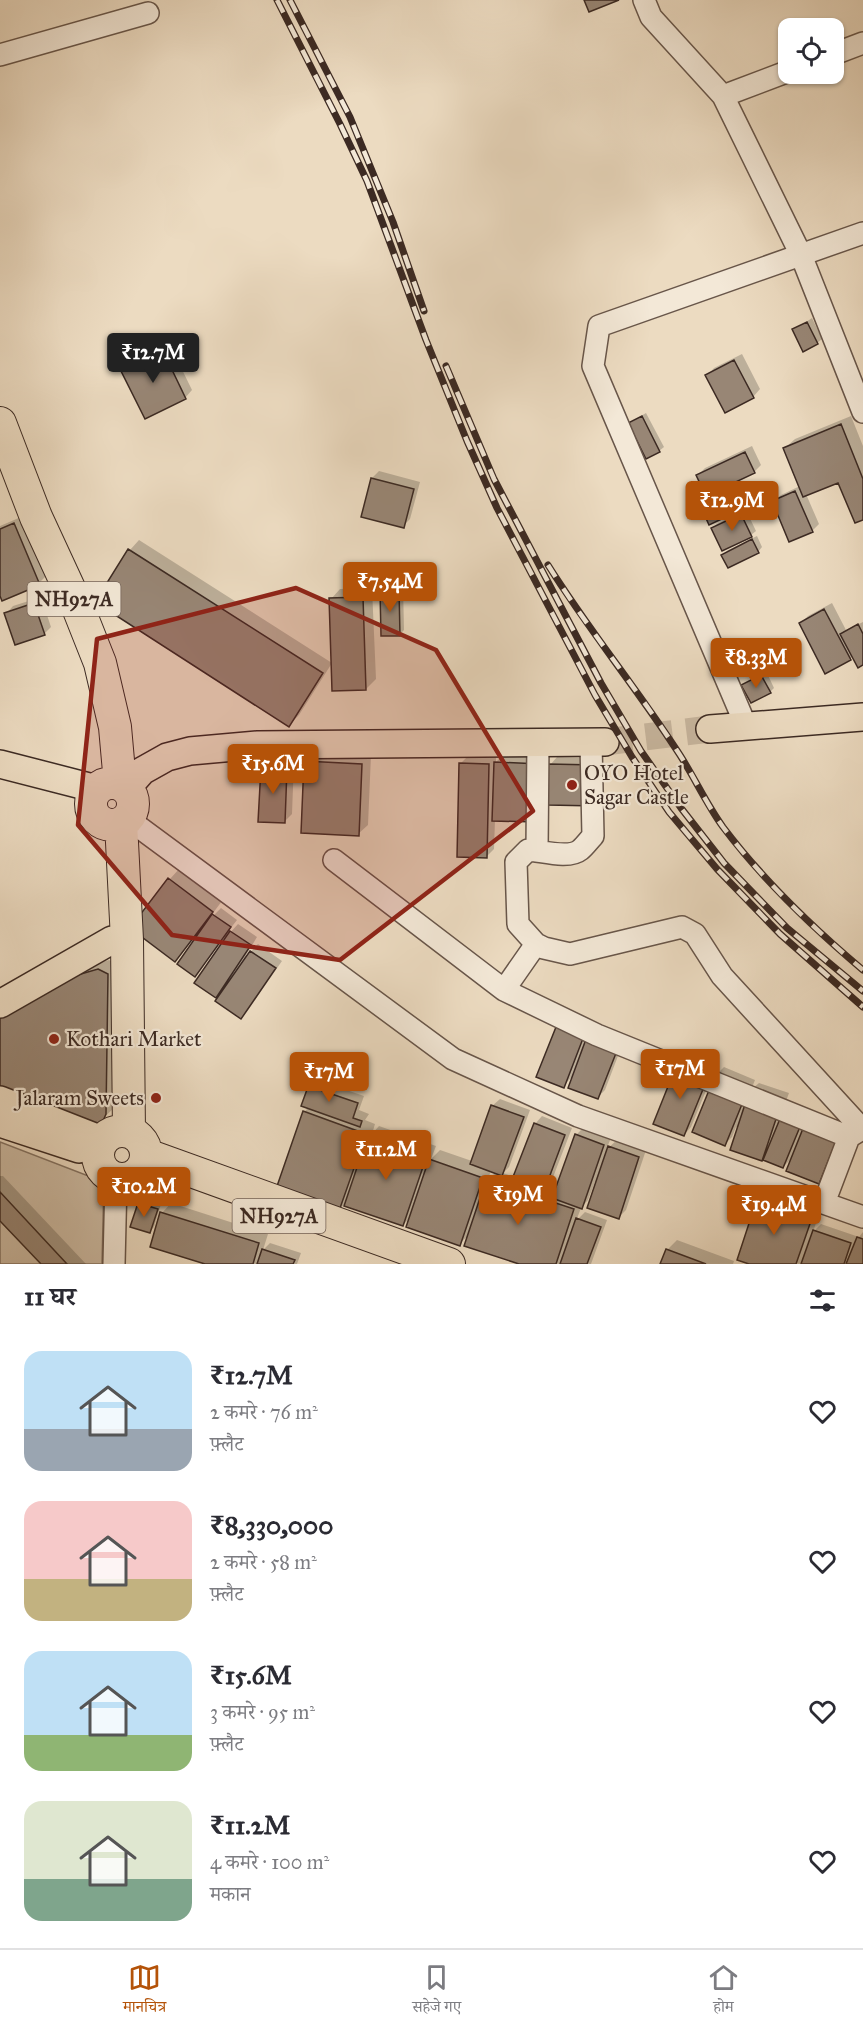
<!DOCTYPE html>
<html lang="hi">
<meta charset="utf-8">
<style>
body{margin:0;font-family:"IM FELL Great Primer","Noto Serif Devanagari",serif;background:#f7f7f7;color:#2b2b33;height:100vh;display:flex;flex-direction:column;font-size:22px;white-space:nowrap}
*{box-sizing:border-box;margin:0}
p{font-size:20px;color:#7c7c81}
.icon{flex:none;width:33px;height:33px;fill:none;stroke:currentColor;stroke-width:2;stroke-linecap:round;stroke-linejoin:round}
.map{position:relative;height:1264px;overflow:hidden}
.side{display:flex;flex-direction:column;background:#fff;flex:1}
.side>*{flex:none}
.buttons{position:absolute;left:778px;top:18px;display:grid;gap:12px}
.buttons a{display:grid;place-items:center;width:66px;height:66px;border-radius:12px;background:#fff;box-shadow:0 2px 4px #0004;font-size:30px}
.price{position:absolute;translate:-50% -51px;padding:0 14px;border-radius:6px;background:#b45309;color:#fff;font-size:20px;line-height:39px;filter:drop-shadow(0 2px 3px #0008)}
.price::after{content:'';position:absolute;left:50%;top:36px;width:18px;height:14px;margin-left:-9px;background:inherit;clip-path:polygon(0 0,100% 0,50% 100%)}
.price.on{background:#222;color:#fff}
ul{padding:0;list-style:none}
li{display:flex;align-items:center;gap:18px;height:150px;padding:0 24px}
li span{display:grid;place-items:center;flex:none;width:168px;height:120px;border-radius:18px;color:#555}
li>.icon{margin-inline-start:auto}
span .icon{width:72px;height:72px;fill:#fffc;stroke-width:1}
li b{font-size:26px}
h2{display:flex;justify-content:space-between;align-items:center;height:72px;padding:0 24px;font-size:26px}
.dock{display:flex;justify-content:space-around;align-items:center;height:84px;border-top:2px solid #e1e1e2;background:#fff;font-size:16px;color:#7c7c81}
.dock a{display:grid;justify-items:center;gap:3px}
.dock .on{color:#b45309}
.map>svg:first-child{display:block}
</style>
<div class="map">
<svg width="863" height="1264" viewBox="0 0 863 1264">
<rect width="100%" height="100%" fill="#ecdbc1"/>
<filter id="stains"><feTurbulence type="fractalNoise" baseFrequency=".00333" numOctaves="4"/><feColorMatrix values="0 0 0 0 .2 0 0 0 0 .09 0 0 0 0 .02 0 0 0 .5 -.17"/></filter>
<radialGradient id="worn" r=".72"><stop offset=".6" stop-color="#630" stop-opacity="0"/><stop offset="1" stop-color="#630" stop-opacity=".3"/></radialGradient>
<path fill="#cebda6" stroke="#857464" stroke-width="1.5" d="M 0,1142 L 104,1182 L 102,1264 L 0,1264 Z"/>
<path fill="#0003" fill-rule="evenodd" d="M 813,21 L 816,28 L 799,28 L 804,24 Z
M 812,318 L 822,339 L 817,343 L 794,330 Z
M 169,343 L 192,390 L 185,398 L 122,369 L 129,362 Z
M 742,354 L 760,389 L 753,397 L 707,376 L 714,368 Z
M 646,413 L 664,447 L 659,451 L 629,423 Z
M 851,416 L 863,446 L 863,518 L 839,481 L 806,494 L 819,524 L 812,531 L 774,502 L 781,495 L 800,486 L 785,448 L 795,439 Z
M 752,446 L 761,465 L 754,472 L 698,475 L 705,468 Z
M 379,471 L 420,482 L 410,519 L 403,526 L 372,478 Z
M 737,489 L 744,504 L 740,509 L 703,507 L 707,503 Z
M 746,510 L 756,531 L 751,535 L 712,529 L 717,524 Z
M 21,517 L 46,576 L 39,583 L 0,592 L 0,526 Z
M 757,536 L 762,547 L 758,552 L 723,555 L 728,550 Z
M 139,540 L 332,663 L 299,715 L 289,725 L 97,601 L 130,550 Z
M 403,585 L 404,630 L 400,634 L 381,590 L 386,586 Z
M 372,588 L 376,679 L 366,689 L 331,599 L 340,589 Z
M 41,597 L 51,627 L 44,634 L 6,614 L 13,606 Z
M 832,603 L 846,630 L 863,622 L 863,663 L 853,656 L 850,659 L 801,623 L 808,616 Z
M 766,671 L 774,688 L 770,692 L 743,685 L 748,681 Z
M 315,752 L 371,755 L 368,825 L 358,834 L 305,762 Z
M 503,755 L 546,757 L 495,820 L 494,849 L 487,856 L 460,764 L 467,757 L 496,757 L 496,762 Z
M 557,757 L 603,758 L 602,797 L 550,765 Z
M 269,760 L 294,761 L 292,814 L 284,822 L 262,768 Z
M 179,869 L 222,901 L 213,913 L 214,915 L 221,908 L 237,920 L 226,934 L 228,935 L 238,924 L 257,937 L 246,955 L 247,956 L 258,944 L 282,961 L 248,1010 L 241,1017 L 226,985 L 215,996 L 225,940 L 223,938 L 195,975 L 197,938 L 195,936 L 175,960 L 132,928 L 170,879 Z
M 109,960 L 117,964 L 115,1103 L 113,1109 L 102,1119 L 0,1013 L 85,967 Z
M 568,1010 L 594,1021 L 588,1034 L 598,1025 L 626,1035 L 605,1090 L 598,1097 L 574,1075 L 563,1086 Z
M 686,1058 L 715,1069 L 691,1127 L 684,1135 L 678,1065 Z
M 321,1067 L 330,1070 L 326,1083 L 364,1096 L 359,1110 L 369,1114 L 365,1120 L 375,1124 L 372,1134 L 379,1126 L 436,1146 L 431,1159 L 440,1150 L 472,1161 L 492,1106 L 500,1099 L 530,1110 L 509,1167 L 503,1173 L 514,1177 L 535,1124 L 542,1116 L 572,1128 L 550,1185 L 547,1188 L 556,1191 L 576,1135 L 583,1128 L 611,1138 L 606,1150 L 617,1140 L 646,1150 L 626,1210 L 619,1217 L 597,1183 L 595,1182 L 588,1200 L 581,1208 L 576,1221 L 585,1212 L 607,1220 L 591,1264 L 524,1264 L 466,1245 L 470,1234 L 459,1244 L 411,1217 L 403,1225 L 344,1205 L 339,1209 L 304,1112 L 309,1107 L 314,1074 ZM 491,1170 L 496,1172 L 488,1180 Z
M 724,1067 L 755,1080 L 751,1090 L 759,1083 L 789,1093 L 782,1112 L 792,1102 L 810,1110 L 802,1130 L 812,1120 L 843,1132 L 826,1175 L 819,1182 L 794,1156 L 783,1167 L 731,1149 L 738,1128 L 736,1127 L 732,1137 L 725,1144 L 717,1074 Z
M 0,1176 L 3,1176 L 86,1264 L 43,1264 L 0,1219 Z
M 768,1190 L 821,1208 L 813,1232 L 821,1224 L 859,1237 L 863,1232 L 863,1264 L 753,1264 L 738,1259 L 758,1200 Z
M 144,1199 L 161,1204 L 154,1227 L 149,1232 L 132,1226 L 139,1203 Z
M 171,1203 L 268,1234 L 263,1250 L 270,1243 L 301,1253 L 297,1264 L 210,1264 L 152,1246 L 162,1213 Z
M 677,1240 L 734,1261 L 733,1264 L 662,1264 L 667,1250 Z"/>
<path fill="#988675" stroke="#3c2a23" stroke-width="1.5" d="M 584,0 L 619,0 L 589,12 Z
M 807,322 L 818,344 L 803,352 L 792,329 Z
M 162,349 L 186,399 L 145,419 L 120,369 Z
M 734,360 L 754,398 L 725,413 L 705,375 Z
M 642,416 L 660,452 L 646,459 L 628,423 Z
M 841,424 L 863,479 L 863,520 L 855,523 L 838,483 L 803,497 L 783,448 Z
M 745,452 L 755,473 L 706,496 L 696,475 Z
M 371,478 L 414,489 L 404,528 L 361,517 Z
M 795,491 L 813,532 L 789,542 L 772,501 Z
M 733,493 L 741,510 L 709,525 L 701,507 Z
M 741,514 L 752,537 L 722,551 L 711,528 Z
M 14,523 L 40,585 L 2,601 L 0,596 L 0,529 Z
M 752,539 L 759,553 L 728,568 L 721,555 Z
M 128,549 L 323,673 L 289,727 L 95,602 Z
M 399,589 L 400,636 L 381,636 L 380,590 Z
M 363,597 L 366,690 L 332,691 L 329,598 Z
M 34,603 L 45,635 L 15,645 L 4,613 Z
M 824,609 L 851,660 L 825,674 L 799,623 Z
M 858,624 L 863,634 L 863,665 L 858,668 L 840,634 Z
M 761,675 L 771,693 L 751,703 L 741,685 Z
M 304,761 L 362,764 L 359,836 L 301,833 Z
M 494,762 L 540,764 L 538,822 L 492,821 Z
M 459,763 L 489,764 L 487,858 L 457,857 Z
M 548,764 L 596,765 L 596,806 L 548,805 Z
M 261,767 L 287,768 L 285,823 L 258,822 Z
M 168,878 L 213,912 L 175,962 L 130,928 Z
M 212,914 L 231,927 L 195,977 L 177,964 Z
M 230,931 L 251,945 L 216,998 L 194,983 Z
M 250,951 L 276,968 L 241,1019 L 215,1001 Z
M 98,969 L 108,974 L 106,1114 L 103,1121 L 94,1125 L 0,1093 L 0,1015 L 74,976 Z
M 560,1017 L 587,1028 L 564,1088 L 536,1077 Z
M 589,1031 L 620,1043 L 598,1099 L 568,1088 Z
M 677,1064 L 708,1077 L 684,1136 L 653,1124 Z
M 313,1073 L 324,1077 L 320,1090 L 358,1103 L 353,1118 L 362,1121 L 360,1127 L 301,1106 Z
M 716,1073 L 749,1087 L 725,1146 L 692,1132 Z
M 750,1089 L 782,1101 L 762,1161 L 730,1150 Z
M 491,1105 L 524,1117 L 502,1176 L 470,1164 Z
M 784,1109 L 804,1117 L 783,1168 L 763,1160 Z
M 303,1111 L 366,1134 L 339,1211 L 276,1189 Z
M 534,1123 L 565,1135 L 543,1194 L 511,1182 Z
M 804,1126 L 837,1139 L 819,1184 L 786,1171 Z
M 575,1134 L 604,1145 L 582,1209 L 552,1198 Z
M 368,1135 L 427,1155 L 403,1226 L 344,1206 Z
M 608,1146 L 639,1157 L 619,1219 L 587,1208 Z
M 429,1159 L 483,1178 L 460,1246 L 406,1227 Z
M 486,1180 L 574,1209 L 556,1264 L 519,1264 L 464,1246 Z
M 0,1192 L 67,1264 L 41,1264 L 0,1221 Z
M 757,1199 L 812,1218 L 796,1264 L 749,1264 L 737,1260 Z
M 138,1203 L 158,1209 L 150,1233 L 130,1227 Z
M 160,1212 L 259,1243 L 253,1264 L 205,1264 L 150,1247 Z
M 576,1218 L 601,1227 L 587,1264 L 560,1264 Z
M 813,1230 L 851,1243 L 844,1264 L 801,1264 Z
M 857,1237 L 863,1239 L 863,1264 L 846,1264 Z
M 262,1249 L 295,1260 L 293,1264 L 257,1264 Z
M 666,1249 L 706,1264 L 660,1264 Z"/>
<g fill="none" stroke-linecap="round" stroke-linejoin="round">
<path stroke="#c9b8a1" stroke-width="27" stroke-dasharray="27 14" stroke-linecap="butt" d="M 605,742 L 710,729"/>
<defs>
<path id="minor" d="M 644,0 L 651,17 L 723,96 L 789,71
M 834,54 L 863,43
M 0,55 L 148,13
M 723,96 L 801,255 L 863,412
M 746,726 L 593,366 L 599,326 L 863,233
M 591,743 L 593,836 C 589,840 585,846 580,850 C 569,859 542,851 528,850 L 516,862 L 518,924 L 536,944 L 544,948 L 570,954 L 682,927 L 695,934 L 722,976 L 862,1129
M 128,819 L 453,1059 L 578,1116 L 863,1217
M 537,850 L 538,743
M 334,860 L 504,990 L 597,1035 L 849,1137
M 504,990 L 536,944
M 824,1203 L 849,1137 L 859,1131
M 114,1264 L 116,1180"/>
<path id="major" d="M 710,729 L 863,717
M 0,764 L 97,789
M 127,788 L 142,771 L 167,757 L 190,751 L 258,745 L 605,742
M 0,1004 L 112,940
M 0,1100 L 102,1140
M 0,1123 L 79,1149"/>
<path id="highway" d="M 0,423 L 36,517 L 79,610 L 100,663 L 115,727 L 120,783
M91 804a21 21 0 1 1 42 0a21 21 0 1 1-42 0Z
M 121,823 L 127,940 L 129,1132
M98 1155a24 24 0 1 1 48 0a24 24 0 1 1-48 0Z
M 147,1155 L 449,1264"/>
</defs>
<use href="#minor" stroke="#68564a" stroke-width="24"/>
<use href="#major" stroke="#3c2a23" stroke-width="30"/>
<use href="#highway" stroke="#3c2a23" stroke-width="34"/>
<use href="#minor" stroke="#f3e8d7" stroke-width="21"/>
<use href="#major" stroke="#ecdbc1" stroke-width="27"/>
<use href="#highway" stroke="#ecdbc1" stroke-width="32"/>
<defs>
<path id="rail" d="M 277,0 L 340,124 L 367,181 L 426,340 L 467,441 L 497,508 L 595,695 L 632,757 L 669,812 L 717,869 L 780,934 L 863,1007
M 290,0 L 350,117 L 393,222 L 424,311
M 446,366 L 494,479 L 601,683 L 641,751 L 681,808 L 724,863 L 787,928 L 863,991
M 548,565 C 588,629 635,686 676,749 C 693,774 705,802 723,827 C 763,880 812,927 863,970"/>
</defs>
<use href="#rail" stroke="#3c2a23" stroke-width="7"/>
<use href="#rail" stroke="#f3e8d7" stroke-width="4.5" stroke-dasharray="14" stroke-linecap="butt"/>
</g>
<path fill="#8f2418" fill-opacity="0.2" stroke="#8f2418" stroke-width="4.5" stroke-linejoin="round" d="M 296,588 L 436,650 L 533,811 L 340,960 L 172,935 L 78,825 L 97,639 Z"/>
<g fill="#8f2418" stroke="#f3e8d7" stroke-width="2">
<circle cx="572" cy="785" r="6"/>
<circle cx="54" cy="1039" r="6"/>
<circle cx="156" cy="1098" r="6"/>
</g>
<g text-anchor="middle" stroke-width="4.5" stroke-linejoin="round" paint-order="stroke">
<g fill="#f3e8d7" stroke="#736359" stroke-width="1.5">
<rect x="27.5" y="582" width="93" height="34" rx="4.5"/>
<rect x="232.5" y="1199" width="93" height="34" rx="4.5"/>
</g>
<g font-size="20" font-weight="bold" fill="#3c2a23">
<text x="74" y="606">NH927A</text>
<text x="279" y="1223">NH927A</text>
</g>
<g font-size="21" fill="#3c2a23" stroke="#f3e8d7" text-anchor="start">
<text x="584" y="780">OYO Hotel<tspan x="584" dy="24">Sagar Castle</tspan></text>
<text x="66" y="1046">Kothari Market</text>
<text x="144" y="1105" text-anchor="end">Jalaram Sweets</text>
</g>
</g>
<rect width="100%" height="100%" filter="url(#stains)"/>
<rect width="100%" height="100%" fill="url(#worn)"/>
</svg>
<div class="buttons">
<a><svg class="icon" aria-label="locate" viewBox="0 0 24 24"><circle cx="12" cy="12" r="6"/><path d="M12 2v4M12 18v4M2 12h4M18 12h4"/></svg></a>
</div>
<b class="price on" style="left:153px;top:384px">₹12.7M</b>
<b class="price" style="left:732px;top:532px">₹12.9M</b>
<b class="price" style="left:390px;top:613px">₹7.54M</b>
<b class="price" style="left:756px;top:689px">₹8.33M</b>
<b class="price" style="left:273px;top:795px">₹15.6M</b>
<b class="price" style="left:680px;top:1100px">₹17M</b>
<b class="price" style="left:329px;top:1103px">₹17M</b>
<b class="price" style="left:386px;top:1181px">₹11.2M</b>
<b class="price" style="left:144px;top:1218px">₹10.2M</b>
<b class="price" style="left:518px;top:1226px">₹19M</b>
<b class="price" style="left:774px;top:1236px">₹19.4M</b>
</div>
<section class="side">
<h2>11 घर<svg class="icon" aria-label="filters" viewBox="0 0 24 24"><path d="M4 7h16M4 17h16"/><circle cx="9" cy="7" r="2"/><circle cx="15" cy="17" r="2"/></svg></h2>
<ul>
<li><span style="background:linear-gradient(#bfe0f5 65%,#9aa5b1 0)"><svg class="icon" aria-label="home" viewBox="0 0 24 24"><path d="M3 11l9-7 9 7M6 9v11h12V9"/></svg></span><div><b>₹12.7M</b><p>2 कमरे · 76 m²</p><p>फ़्लैट</p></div><svg class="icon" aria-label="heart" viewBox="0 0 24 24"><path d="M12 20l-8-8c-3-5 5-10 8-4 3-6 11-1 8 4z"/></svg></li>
<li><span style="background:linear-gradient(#f6c9c9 65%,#c2b280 0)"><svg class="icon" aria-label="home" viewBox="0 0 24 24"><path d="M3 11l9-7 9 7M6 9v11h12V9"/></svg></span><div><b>₹8,330,000</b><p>2 कमरे · 58 m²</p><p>फ़्लैट</p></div><svg class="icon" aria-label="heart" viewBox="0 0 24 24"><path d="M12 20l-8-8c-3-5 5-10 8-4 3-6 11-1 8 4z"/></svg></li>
<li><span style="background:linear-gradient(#bfe0f5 70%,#8fb573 0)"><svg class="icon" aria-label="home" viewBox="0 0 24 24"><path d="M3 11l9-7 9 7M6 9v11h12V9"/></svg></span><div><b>₹15.6M</b><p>3 कमरे · 95 m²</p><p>फ़्लैट</p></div><svg class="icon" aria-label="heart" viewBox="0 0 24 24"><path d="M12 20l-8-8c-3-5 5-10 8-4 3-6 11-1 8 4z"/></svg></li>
<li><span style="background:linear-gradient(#dfe7d0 65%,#7fa58c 0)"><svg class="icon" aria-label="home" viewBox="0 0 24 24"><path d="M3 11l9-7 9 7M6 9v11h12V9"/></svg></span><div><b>₹11.2M</b><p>4 कमरे · 100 m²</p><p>मकान</p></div><svg class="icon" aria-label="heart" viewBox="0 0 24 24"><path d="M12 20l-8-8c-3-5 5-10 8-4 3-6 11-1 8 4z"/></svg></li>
</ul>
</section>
<nav class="dock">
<a class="on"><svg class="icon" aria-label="map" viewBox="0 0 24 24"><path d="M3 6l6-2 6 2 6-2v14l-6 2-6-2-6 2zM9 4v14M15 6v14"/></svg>मानचित्र</a>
<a><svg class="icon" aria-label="saved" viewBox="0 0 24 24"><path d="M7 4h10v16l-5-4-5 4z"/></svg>सहेजे गए</a>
<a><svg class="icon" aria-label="home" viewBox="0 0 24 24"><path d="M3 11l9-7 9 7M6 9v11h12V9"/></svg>होम</a>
</nav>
